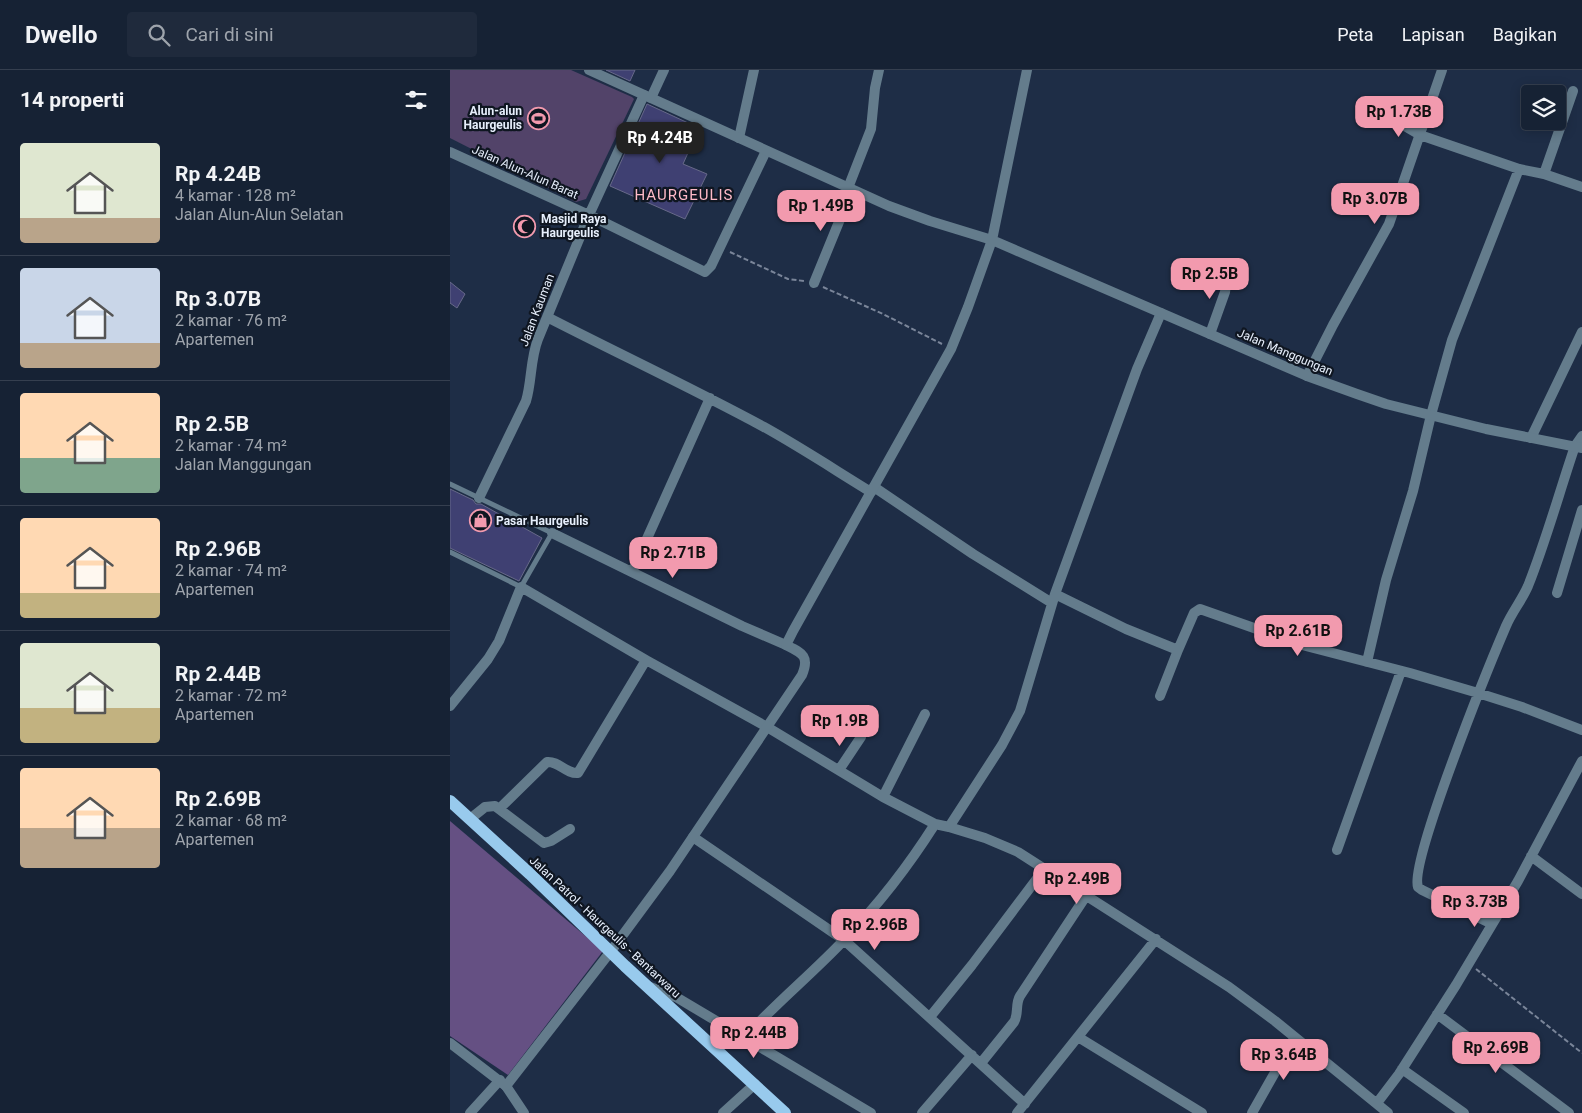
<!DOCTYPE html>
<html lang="id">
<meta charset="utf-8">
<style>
body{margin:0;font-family:Roboto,sans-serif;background:#1f2a3c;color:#f1f3f6;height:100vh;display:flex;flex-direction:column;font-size:19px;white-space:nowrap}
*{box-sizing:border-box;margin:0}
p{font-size:16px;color:#9ea4ac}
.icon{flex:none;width:28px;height:28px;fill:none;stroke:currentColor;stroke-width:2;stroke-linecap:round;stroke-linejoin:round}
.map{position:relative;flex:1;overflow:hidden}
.sheet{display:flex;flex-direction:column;background:#162234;width:450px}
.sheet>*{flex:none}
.tools{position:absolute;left:1071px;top:15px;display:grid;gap:10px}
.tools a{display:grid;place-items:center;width:45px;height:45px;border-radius:5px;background:#162234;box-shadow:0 2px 12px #0003,0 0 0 1px #353f4f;font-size:25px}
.price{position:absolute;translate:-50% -42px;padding:0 11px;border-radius:10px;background:#f29aae;color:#111;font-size:16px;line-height:32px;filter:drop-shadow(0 1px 2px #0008)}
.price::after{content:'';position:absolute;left:50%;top:30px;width:15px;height:11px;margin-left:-8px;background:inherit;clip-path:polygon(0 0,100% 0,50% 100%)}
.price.current{background:#222;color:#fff}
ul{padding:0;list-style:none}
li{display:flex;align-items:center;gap:15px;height:125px;padding:0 20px}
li+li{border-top:1px solid #353f4f}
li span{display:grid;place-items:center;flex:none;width:140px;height:100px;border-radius:5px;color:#555}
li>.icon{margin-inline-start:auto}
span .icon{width:60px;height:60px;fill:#fffc;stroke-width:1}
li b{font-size:21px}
h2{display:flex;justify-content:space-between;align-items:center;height:60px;padding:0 20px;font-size:21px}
header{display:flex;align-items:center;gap:30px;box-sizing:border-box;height:70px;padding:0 25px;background:#162234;border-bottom:1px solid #353f4f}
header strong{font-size:24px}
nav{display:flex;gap:28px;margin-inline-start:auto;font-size:18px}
.search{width:350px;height:45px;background:#1f2a3c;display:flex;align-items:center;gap:12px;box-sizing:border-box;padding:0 18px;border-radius:5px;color:#9ea4ac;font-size:19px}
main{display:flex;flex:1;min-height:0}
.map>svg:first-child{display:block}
</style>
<header>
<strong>Dwello</strong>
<div class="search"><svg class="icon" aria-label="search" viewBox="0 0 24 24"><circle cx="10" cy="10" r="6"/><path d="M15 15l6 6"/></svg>Cari di sini</div>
<nav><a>Peta</a><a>Lapisan</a><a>Bagikan</a></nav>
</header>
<main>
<section class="sheet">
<h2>14 properti<svg class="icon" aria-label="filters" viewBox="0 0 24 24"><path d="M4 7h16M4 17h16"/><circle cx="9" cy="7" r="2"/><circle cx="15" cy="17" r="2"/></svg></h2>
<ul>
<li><span style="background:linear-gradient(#dfe7d0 75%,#b9a48a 0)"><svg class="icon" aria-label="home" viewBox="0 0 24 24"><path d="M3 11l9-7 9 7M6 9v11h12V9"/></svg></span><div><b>Rp 4.24B</b><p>4 kamar · 128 m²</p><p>Jalan Alun-Alun Selatan</p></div></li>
<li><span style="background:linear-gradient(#c9d6e8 75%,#b9a48a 0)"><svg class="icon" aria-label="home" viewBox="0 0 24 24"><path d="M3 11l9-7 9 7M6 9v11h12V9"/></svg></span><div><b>Rp 3.07B</b><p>2 kamar · 76 m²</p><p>Apartemen</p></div></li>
<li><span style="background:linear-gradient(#ffd9b3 65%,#7fa58c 0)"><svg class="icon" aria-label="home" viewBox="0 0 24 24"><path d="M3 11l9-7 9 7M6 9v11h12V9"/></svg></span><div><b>Rp 2.5B</b><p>2 kamar · 74 m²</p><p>Jalan Manggungan</p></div></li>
<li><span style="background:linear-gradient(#ffd9b3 75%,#c2b280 0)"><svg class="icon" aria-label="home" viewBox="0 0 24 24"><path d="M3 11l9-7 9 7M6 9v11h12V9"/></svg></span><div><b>Rp 2.96B</b><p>2 kamar · 74 m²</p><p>Apartemen</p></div></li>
<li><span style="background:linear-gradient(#dfe7d0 65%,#c2b280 0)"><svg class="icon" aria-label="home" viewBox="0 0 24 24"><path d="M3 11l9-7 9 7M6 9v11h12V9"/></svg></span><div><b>Rp 2.44B</b><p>2 kamar · 72 m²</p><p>Apartemen</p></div></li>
<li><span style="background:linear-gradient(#ffd9b3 60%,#b9a48a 0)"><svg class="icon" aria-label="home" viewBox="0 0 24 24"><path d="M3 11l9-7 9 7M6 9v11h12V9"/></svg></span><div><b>Rp 2.69B</b><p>2 kamar · 68 m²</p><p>Apartemen</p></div></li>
</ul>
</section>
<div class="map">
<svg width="1132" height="1043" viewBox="0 0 1132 1043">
<rect width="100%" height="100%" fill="#1e2d46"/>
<path fill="#524369" d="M 0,0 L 121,0 L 182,27 L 184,29 L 136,129 L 126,132 L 0,68 Z"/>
<path fill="#655083" d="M 0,751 L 153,881 L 58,1005 L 0,966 Z"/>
<path fill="#3f4072" stroke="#676989" d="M 156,0 L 185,0 L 180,11 Z
M 197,34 L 249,58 L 233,94 L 257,104 L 235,149 L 160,116 Z
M 0,212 L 15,224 L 7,238 L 0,233 Z
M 0,419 L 23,430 L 26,434 L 31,434 L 92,468 L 69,511 L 0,478 Z"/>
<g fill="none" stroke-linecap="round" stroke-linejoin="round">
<path stroke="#7a8599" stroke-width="2" stroke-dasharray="5 2.5" stroke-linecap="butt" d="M 280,182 L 338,209 L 354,211
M 373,217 L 433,244 L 492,274
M 1026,899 L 1132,983"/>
<path stroke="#647c8c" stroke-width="5" d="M 0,414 L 102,463 L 71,517 L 0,482"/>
<path stroke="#647c8c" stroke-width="10" d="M 201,28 L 214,0
M 941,48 L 970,65 L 1069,99 L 1094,104 L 1132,117
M 289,68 L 304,0
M 0,82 L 139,145 L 255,202 L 261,196 L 316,81
M 1094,104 L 1123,21
M 398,118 L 421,59 L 425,18 L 429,0
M 364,213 L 402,120
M 97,247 C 169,284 242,318 314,357 C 350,377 385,400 421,422
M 760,264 L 775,222 L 778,200
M 857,306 L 883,255 L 939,154 L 992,0
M 1081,368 L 1132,262
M 424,417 L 523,484 L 602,533
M 29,428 L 76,331 C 82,311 80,290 88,269 L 139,145 L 194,25
M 102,463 L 292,556 L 336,575
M 182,502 L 260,328
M 1107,523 L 1132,440
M 605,524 L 676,559 L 728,580 L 744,543 L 750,539 L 852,575 L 960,603 L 1028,623 L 1072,637 L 1132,660
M 917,592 L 936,510 L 963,421 L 981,345 L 1002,270 L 1069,99
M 710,626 L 728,580
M 0,636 L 38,589 L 49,571 L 71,517 L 196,590 L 317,657 L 433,727 L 485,754 L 499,757 L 535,768 L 568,782 L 779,917 L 825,951 L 938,1043
M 389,700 L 411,667
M 433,727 L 475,644
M 50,738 L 97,692 C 109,691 116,704 128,703 L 196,590
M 20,749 L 35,737 L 45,736 L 94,773 L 101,771 L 120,759
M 499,757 L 552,675 L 570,641 L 605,524 L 687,299 L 711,243
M 243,767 L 394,870 L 575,1034
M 887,780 L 951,601
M 1081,786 L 1132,824
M 1042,854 L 972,820 L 968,817 C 959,792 1041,591 1056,556 C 1062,542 1072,530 1078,516 C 1096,471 1109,423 1125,376 L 1132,366
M 200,917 L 226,927 L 421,1043
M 987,944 L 1119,1043
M 480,947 L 522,895 L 595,798
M 628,967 L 752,1043
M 294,968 C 326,933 363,903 395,869 C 429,834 459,795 485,754
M 531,993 L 564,952 C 569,944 565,934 570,926 L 636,826
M 952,999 L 1014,1043
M 56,1016 L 74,1043
M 927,1033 L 949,1004 L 1006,915 L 1068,811 L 1132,691
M 20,1043 L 50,1010
M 273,1043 L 305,1014
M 472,1043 L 522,985
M 567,1043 L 706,869
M 802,1043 L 845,967"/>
<path stroke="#647c8c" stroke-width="10" d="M 139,0 L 439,136 L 480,151 L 542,170 L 857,306 L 907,324 L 936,334 L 1036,359 L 1132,378
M 0,973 L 56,1016 L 161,881 L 220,801 L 352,605 C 360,586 352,583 336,575 L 343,561 L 501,279 L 518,237 L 542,170 L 577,0"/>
<path stroke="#98caed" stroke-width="12" d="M 0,731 L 80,804 L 175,896 L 335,1043"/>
</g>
<defs>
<symbol id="stadium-ring" viewBox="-11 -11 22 22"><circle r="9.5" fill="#0f1621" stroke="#f29aae" stroke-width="1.5"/><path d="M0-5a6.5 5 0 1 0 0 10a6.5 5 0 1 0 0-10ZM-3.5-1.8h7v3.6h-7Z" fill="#f29aae"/></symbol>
<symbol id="mosque-ring" viewBox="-11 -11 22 22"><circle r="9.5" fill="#0f1621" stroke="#f29aae" stroke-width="1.5"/><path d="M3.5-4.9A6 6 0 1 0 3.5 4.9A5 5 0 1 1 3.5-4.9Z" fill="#f29aae"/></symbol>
<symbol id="shop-ring" viewBox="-11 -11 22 22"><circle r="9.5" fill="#0f1621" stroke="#f29aae" stroke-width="1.5"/><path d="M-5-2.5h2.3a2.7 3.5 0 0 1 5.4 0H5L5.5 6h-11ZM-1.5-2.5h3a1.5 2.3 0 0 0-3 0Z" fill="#f29aae"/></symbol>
</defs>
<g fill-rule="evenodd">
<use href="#stadium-ring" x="76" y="36" width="25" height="25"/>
<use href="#mosque-ring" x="62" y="144" width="25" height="25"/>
<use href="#shop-ring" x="18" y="438" width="25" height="25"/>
</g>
<g text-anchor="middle" stroke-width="4.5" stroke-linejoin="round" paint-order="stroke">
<g font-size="12" font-weight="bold" fill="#e7effc" stroke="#0f1621" text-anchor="start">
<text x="72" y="45" text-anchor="end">Alun-alun<tspan x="72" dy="14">Haurgeulis</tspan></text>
<text x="91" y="153">Masjid Raya<tspan x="91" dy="14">Haurgeulis</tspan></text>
<text x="46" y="455">Pasar Haurgeulis</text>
</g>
<g font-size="12" fill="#e7effc" stroke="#0f1621">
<text transform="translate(75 102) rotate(24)" y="4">Jalan Alun-Alun Barat</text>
<text transform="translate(87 240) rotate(-69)" y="4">Jalan Kauman</text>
<text transform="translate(835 282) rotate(23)" y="4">Jalan Manggungan</text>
<text transform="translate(155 857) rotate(43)" y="4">Jalan Patrol - Haurgeulis - Bantarwaru</text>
</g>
<g font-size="15" letter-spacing="1" fill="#febac8" stroke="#0f1621">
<text x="234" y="130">HAURGEULIS</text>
</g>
</g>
</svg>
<div class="tools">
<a><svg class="icon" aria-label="layers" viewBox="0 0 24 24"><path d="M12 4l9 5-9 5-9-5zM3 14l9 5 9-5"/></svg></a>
</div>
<b class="price" style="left:949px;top:68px">Rp 1.73B</b>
<b class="price current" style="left:210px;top:94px">Rp 4.24B</b>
<b class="price" style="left:925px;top:155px">Rp 3.07B</b>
<b class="price" style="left:371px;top:162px">Rp 1.49B</b>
<b class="price" style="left:760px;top:230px">Rp 2.5B</b>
<b class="price" style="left:223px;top:509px">Rp 2.71B</b>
<b class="price" style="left:848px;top:587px">Rp 2.61B</b>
<b class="price" style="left:390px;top:677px">Rp 1.9B</b>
<b class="price" style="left:627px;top:835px">Rp 2.49B</b>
<b class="price" style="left:1025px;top:858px">Rp 3.73B</b>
<b class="price" style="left:425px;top:881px">Rp 2.96B</b>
<b class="price" style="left:304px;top:989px">Rp 2.44B</b>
<b class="price" style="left:1046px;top:1004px">Rp 2.69B</b>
<b class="price" style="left:834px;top:1011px">Rp 3.64B</b>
</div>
</main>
